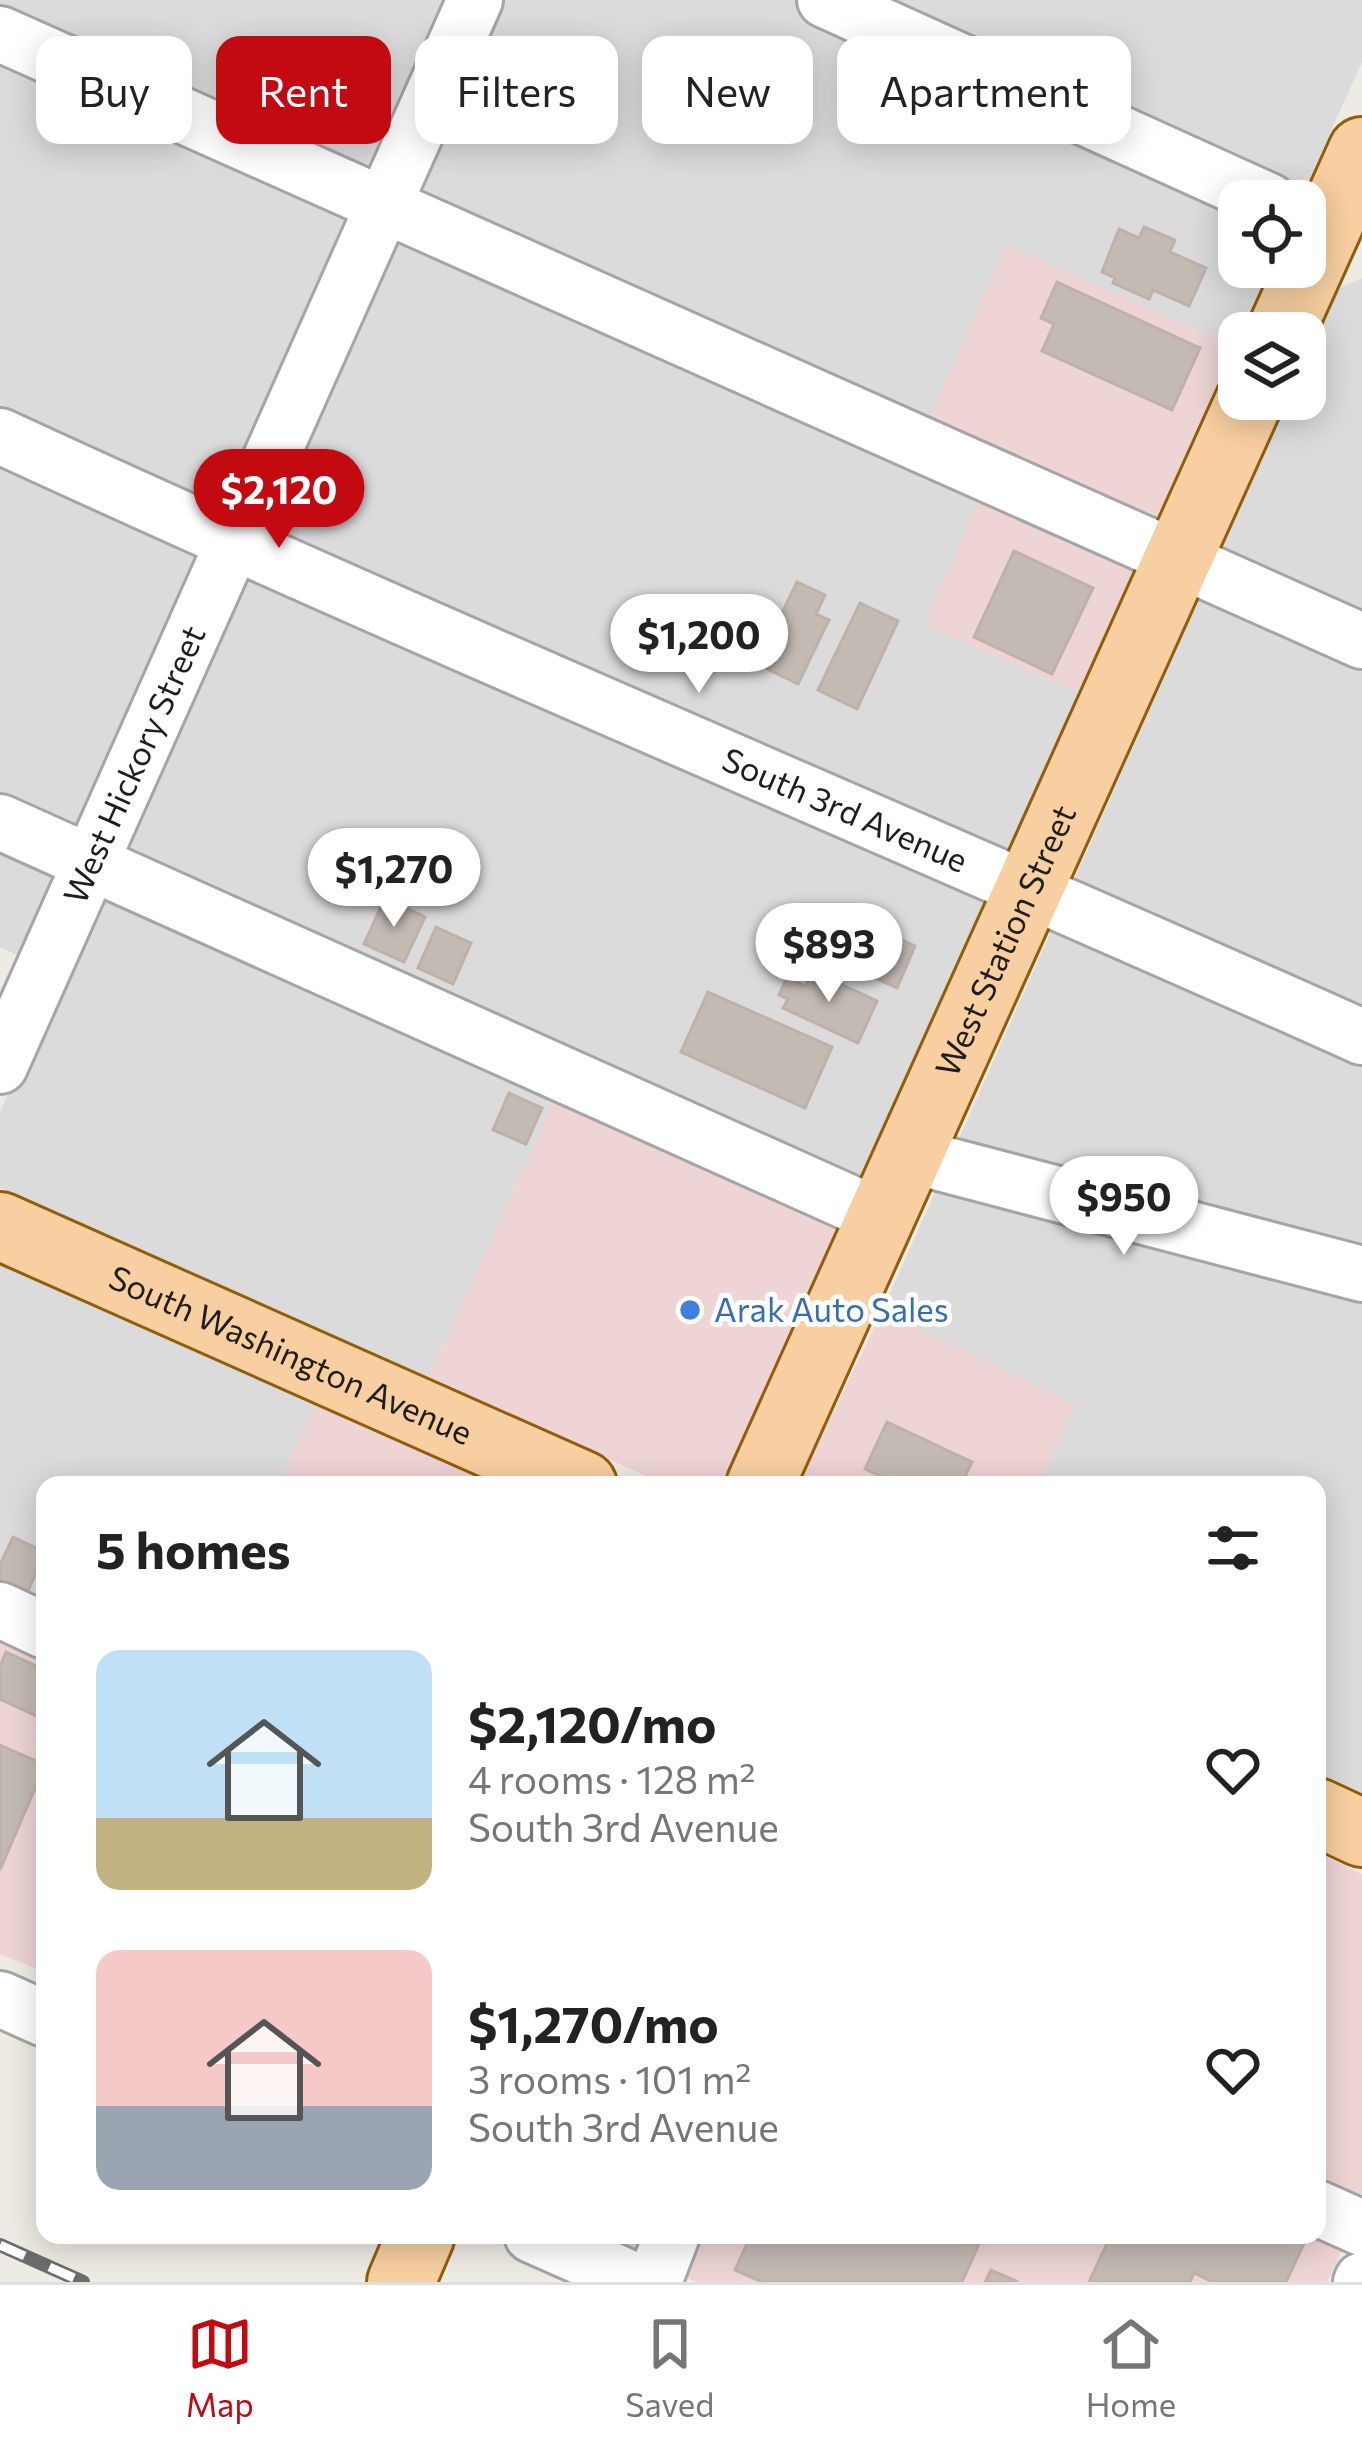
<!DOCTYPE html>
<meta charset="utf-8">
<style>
body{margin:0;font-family:Commissioner,sans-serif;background:#f2f2f2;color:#222;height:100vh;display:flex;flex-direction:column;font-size:45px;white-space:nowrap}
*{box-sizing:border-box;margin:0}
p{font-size:39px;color:#767676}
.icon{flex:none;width:66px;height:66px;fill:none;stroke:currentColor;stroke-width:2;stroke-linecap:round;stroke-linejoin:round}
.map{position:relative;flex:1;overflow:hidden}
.panel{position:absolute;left:36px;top:1476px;width:1290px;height:768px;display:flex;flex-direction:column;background:#fff;border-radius:24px;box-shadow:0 6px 30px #0003}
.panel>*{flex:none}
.hud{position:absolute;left:36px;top:36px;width:1290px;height:108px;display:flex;gap:24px}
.controls{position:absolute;left:1218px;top:180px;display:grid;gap:24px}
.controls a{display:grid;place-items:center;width:108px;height:108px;border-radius:24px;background:#fff;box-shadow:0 6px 30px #0003;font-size:60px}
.price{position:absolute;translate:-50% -102px;padding:0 27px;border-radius:42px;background:#fff;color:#222;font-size:39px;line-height:78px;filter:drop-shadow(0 3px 6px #0008)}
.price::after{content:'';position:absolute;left:50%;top:72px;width:36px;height:27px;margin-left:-18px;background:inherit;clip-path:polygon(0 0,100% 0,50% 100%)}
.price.active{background:#c20a10;color:#fff}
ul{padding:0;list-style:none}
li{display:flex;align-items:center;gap:36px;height:300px;padding:0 60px}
li span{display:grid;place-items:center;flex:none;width:336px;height:240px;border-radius:24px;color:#555}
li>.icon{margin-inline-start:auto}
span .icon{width:144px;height:144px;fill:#fffc;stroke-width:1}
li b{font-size:51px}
h2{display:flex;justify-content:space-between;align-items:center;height:144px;padding:0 60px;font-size:51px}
.chip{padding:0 42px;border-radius:24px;background:#fff;box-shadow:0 6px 30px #0003;font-size:42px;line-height:108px}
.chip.active{background:#c20a10;color:#fff}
.menu{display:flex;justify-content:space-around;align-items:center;height:168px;border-top:3px solid #e0e0e0;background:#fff;font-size:33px;color:#767676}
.menu a{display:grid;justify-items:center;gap:6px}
.menu .active{color:#c20a10}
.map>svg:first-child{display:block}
</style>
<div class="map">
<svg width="1362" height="2282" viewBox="0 0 1362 2282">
<rect width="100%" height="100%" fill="#eeebe4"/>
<path fill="#dcdbdb" d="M 0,0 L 1362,0 L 1362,62 L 1299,201 L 1239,201 L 1239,267 L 1270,267 L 1233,347 L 1007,246 L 996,463 L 925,624 L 1079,693 L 853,1192 L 571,1064 L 429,1378 L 0,1188 L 0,1112 L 62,976 L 0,947 Z
M 1362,278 L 1362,1795 L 1317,1775 L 1317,1485 L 1037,1485 L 1075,1405 L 882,1311 L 1288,399 L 1305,399 L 1305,361 L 1336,290 Z
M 0,1256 L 317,1402 L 278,1485 L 45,1485 L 45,1616 L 0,1596 Z"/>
<path fill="#eed4d4" d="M 1007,245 L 1233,347 L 1079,693 L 924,624 L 996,463 L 924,430 Z
M 571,1064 L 853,1192 L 726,1473 L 713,1485 L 666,1485 L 429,1378 Z
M 882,1311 L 1076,1405 L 1037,1485 L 798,1485 Z
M 317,1402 L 506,1485 L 278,1485 Z
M 0,1596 L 45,1616 L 45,1972 L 0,1954 Z
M 1317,1853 L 1362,1874 L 1362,2208 L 1327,2282 L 696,2282 L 592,2235 L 1317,2235 Z"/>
<path fill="#c3bab4" stroke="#bfb1a7" stroke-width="3" d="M 1144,227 L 1175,240 L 1170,252 L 1206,268 L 1189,306 L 1153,290 L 1149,299 L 1113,283 L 1115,278 L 1102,272 L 1119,229 L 1139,238 Z
M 1057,282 L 1200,348 L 1172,410 L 1042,351 L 1054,324 L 1041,318 Z
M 1014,551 L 1093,588 L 1052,674 L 974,637 Z
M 797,582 L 825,595 L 816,614 L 829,620 L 798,684 L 757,664 Z
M 860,603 L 898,621 L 857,709 L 818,690 Z
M 385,898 L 425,917 L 404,962 L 364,944 Z
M 823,904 L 915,946 L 897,988 L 804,945 Z
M 436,927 L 471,943 L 453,984 L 418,968 Z
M 813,971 L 877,1001 L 858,1043 L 783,1008 L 788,999 L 779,995 L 787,977 L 805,986 Z
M 708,992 L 832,1047 L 805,1108 L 681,1052 Z
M 509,1093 L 542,1108 L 526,1144 L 493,1130 Z
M 887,1422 L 972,1462 L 961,1485 L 900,1485 L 865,1469 Z
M 13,1537 L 45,1552 L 25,1598 L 0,1586 L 0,1565 Z
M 6,1652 L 45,1670 L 45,1720 L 0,1699 L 0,1666 Z
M 0,1745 L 45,1765 L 0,1870 Z
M 751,2235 L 983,2235 L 962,2282 L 762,2282 L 735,2270 Z
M 1111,2235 L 1308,2235 L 1286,2282 L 1213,2282 L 1194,2273 L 1190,2282 L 1089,2282 Z
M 991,2270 L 1018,2282 L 985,2282 Z"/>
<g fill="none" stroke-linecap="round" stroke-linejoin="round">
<defs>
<g id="minor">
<path d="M 825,0 L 1269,201"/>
<path d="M 0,34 L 1362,641"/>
<path id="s1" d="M 0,436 C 451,644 909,834 1362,1037"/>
<path d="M 0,822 L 881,1217"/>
<path id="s2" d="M 0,1066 L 475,0"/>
<path d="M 909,1155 L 1362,1274"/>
<path d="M 0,1610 L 45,1631"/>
<path d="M 0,1999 L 45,2019"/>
<path d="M 1317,2208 L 1362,2228"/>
<path d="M 532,2235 L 638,2282"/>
<path d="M 654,2282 L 672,2235"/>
<path d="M 1361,2282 L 1362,2280"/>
</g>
<g id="major">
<path d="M 1280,333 L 1362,151"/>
<path id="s3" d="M 0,1226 L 583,1485"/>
<path id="s4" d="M 760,1485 L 1250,399"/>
<path d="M 1317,1812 L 1362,1833"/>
<path d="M 401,2282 L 421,2235"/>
</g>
</defs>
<use href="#minor" stroke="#a5a5a5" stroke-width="60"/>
<use href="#major" stroke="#905e07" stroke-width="72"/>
<use href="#minor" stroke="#fff" stroke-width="54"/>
<use href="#major" stroke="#f7cfa0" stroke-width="66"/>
<defs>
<path id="rail" d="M 0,2245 L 83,2282"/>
</defs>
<use href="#rail" stroke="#6c6c6c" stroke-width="14"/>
<use href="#rail" stroke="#fff" stroke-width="9" stroke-dasharray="27" stroke-linecap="butt"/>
</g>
<circle fill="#3f7fe0" stroke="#fff" stroke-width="4.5" cx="690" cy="1310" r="12"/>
<g text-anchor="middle" stroke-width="10" stroke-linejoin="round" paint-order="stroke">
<g font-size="33" fill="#1e1e1e" stroke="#fff">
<text dy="12" stroke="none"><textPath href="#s2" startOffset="330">West Hickory Street</textPath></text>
<text dy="12" stroke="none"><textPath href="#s1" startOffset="924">South 3rd Avenue</textPath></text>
<text dy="12" stroke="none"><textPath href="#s4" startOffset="597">West Station Street</textPath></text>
<text dy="12" stroke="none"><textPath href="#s3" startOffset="318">South Washington Avenue</textPath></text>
</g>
<g font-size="33" fill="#366cbe" stroke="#fff" text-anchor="start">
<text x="714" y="1322">Arak Auto Sales</text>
</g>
</g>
</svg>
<div class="controls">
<a><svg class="icon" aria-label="locate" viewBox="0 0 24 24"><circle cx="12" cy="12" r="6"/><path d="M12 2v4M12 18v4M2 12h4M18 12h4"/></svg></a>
<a><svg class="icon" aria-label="layers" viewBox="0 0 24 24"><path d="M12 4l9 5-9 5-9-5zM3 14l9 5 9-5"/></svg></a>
</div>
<b class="price active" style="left:279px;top:551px">$2,120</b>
<b class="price" style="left:699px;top:696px">$1,200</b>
<b class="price" style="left:394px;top:930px">$1,270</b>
<b class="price" style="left:829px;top:1005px">$893</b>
<b class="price" style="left:1124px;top:1258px">$950</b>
<div class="hud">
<a class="chip">Buy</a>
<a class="chip active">Rent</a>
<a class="chip">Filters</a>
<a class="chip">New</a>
<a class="chip">Apartment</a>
</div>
<section class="panel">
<h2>5 homes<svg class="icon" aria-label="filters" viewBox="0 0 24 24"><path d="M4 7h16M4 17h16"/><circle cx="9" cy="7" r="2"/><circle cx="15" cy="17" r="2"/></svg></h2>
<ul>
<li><span style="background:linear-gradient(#bfe0f5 70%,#c2b280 0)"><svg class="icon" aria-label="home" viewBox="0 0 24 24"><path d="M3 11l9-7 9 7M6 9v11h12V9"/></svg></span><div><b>$2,120/mo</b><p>4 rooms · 128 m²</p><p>South 3rd Avenue</p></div><svg class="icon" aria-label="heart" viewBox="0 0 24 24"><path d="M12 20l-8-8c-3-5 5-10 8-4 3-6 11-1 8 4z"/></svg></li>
<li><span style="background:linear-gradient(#f6c9c9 65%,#9aa5b1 0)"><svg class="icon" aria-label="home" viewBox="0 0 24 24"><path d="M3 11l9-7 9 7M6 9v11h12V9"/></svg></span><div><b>$1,270/mo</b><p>3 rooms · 101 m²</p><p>South 3rd Avenue</p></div><svg class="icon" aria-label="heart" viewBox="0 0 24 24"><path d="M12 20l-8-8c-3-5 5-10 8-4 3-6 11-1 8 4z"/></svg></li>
</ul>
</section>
</div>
<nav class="menu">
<a class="active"><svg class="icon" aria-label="map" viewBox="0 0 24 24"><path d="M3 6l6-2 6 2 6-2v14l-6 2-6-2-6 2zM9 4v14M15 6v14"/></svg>Map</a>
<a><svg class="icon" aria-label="saved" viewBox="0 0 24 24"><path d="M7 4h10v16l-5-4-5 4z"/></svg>Saved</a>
<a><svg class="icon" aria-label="home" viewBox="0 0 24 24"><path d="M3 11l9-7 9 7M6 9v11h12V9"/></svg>Home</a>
</nav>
